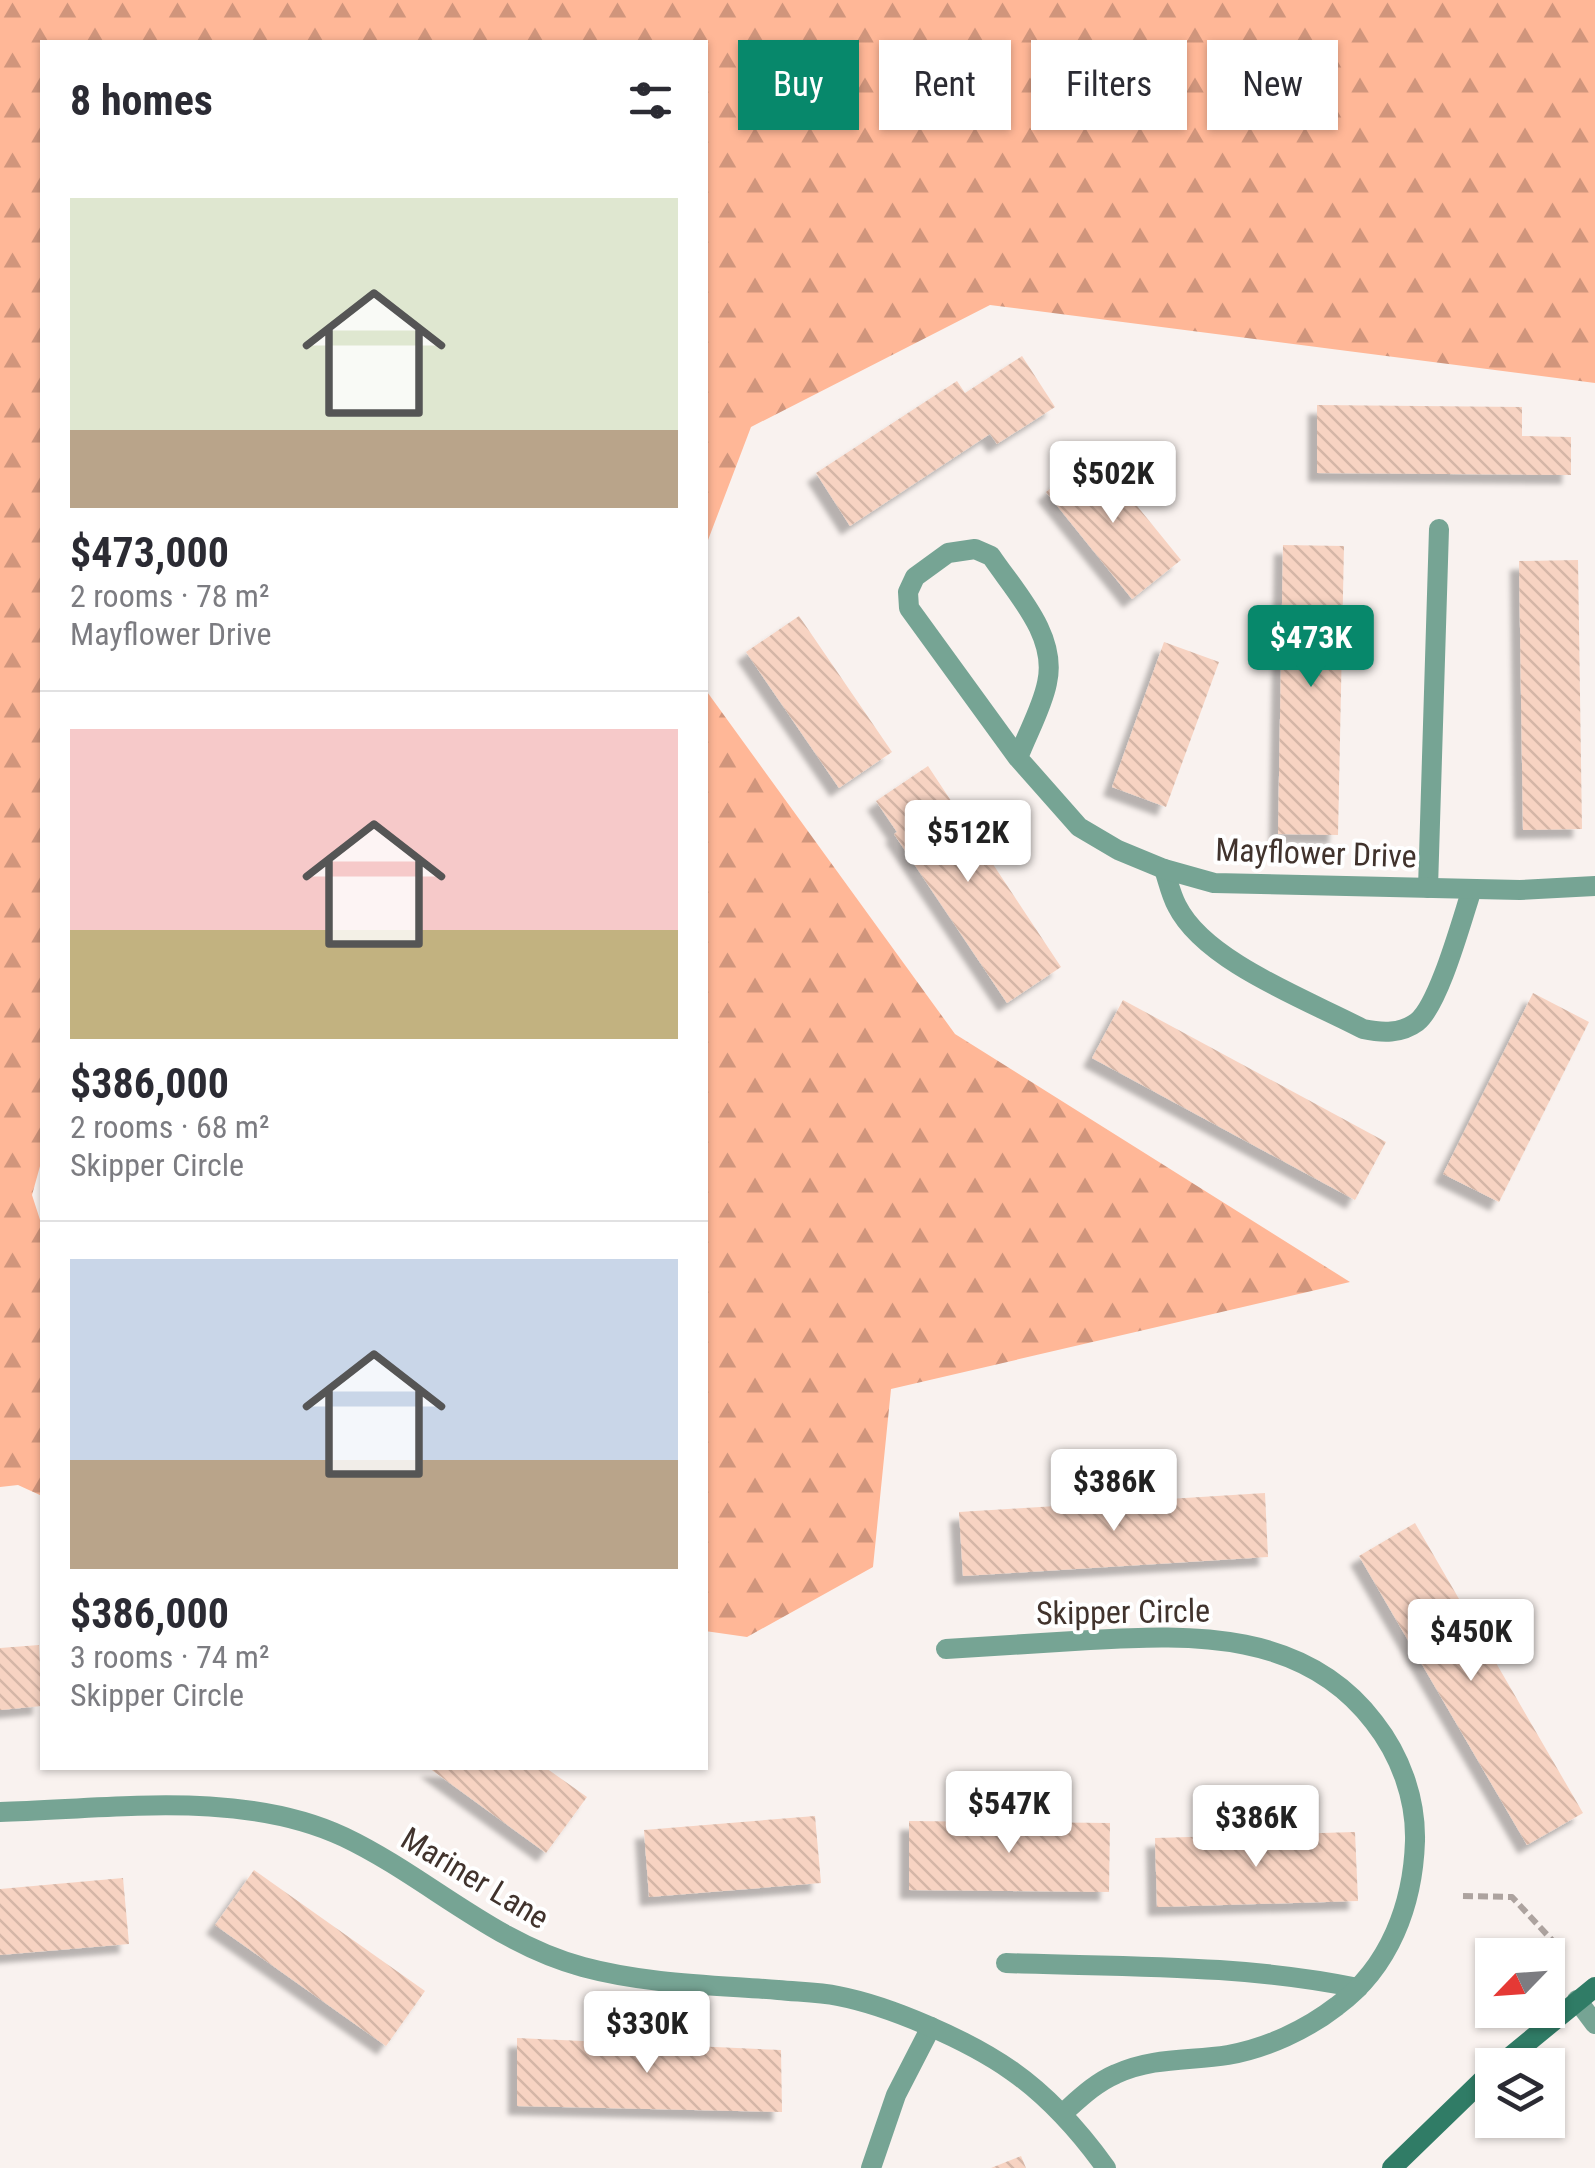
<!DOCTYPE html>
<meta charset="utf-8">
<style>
body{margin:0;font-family:"Roboto Condensed",sans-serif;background:#f2f2f3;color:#2b2b33;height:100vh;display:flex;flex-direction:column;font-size:38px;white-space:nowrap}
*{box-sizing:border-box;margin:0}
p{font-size:32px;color:#7c7c81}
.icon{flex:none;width:55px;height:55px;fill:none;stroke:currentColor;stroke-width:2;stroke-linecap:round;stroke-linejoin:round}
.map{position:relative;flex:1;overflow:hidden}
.sheet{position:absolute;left:40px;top:40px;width:668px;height:1730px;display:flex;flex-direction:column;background:#fff;border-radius:0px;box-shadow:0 2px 8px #0004}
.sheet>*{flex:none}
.hud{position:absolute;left:738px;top:40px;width:708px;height:90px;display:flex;gap:20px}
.needle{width:65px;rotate:245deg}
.fabs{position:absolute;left:1475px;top:1938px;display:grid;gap:20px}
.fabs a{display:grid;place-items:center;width:90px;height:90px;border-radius:0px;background:#fff;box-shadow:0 2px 8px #0004;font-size:50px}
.price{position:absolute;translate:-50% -85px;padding:0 22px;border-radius:10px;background:#fff;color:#222;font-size:32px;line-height:65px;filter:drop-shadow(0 2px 5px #0008)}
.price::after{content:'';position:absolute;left:50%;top:60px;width:30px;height:22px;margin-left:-15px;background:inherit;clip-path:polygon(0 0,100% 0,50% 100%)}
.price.current{background:#07886b;color:#fff}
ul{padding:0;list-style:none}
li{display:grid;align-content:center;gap:20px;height:530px;padding:0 30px}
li+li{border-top:2px solid #e1e1e2}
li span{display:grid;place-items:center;height:310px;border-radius:0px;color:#555}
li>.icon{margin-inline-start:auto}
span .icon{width:180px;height:180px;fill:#fffc;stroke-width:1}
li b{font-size:42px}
h2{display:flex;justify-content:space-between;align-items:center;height:120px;padding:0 30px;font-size:42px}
.pill{padding:0 35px;border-radius:0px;background:#fff;box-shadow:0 2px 8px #0004;font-size:35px;line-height:90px}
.pill.current{background:#07886b;color:#fff}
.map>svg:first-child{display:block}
</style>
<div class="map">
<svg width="1595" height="2168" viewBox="0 0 1595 2168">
<defs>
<pattern id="forest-firs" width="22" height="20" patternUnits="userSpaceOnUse" patternTransform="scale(2.5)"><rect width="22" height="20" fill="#ffb797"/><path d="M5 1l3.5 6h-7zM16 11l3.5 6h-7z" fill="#d0957c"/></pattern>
<pattern id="building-back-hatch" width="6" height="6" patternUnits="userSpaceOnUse" patternTransform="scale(2.5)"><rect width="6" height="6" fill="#f7d3c2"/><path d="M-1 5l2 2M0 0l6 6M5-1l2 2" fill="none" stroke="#d5b6a7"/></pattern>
<filter id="shadow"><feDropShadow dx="-9" dy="9" stdDeviation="2.5" flood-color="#0004"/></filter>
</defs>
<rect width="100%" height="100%" fill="#f9f2ef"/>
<path fill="url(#forest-firs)" d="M 0,0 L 1595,0 L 1595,383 L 990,305 L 751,427 L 705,548 L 705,42 L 42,42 L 42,1159 L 32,1195 L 42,1226 L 42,1496 L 18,1485 L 0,1487 Z
M 705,689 L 955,1034 L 1350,1282 L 891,1389 L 873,1567 L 747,1637 L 705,1631 Z"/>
<path fill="url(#building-back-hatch)" filter="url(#shadow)" d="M 1022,356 L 1055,407 L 997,444 L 990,434 L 850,526 L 816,473 L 957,381 L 965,393 Z
M 1317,405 L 1522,407 L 1522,436 L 1571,437 L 1571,475 L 1317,473 Z
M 1094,453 L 1181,560 L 1132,599 L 1046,492 Z
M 1283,545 L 1344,546 L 1338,835 L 1278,834 Z
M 1578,560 L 1582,829 L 1523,830 L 1519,561 Z
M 799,616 L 892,752 L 839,788 L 746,652 Z
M 1164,642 L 1219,662 L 1166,807 L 1112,787 Z
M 928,766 L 1061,967 L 1007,1003 L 894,834 L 897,832 L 876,801 Z
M 1533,993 L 1589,1022 L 1499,1202 L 1443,1174 Z
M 1123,1000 L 1386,1142 L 1355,1200 L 1092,1058 Z
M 1265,1493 L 1268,1557 L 963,1576 L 959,1512 Z
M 1415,1523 L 1583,1813 L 1527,1845 L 1359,1556 Z
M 39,1645 L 42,1706 L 0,1710 L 0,1648 Z
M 429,1768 L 546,1768 L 587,1797 L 546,1853 Z
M 815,1816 L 821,1883 L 649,1897 L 644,1830 Z
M 909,1821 L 1110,1823 L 1109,1892 L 909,1890 Z
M 1355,1832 L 1358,1901 L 1157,1907 L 1155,1838 Z
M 254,1870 L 425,1991 L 386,2046 L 215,1925 Z
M 123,1878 L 129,1944 L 0,1955 L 0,1889 Z
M 517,2038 L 781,2050 L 782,2112 L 517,2106 Z
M 1021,2156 L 1026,2168 L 991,2168 Z"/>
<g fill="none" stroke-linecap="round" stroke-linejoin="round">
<path stroke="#ada39f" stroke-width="6" stroke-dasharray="10 5" stroke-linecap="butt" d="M 1463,1896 L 1512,1897 L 1563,1952"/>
<path stroke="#76a494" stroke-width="20" d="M 1164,869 C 1168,881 1171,895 1177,906 C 1205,962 1308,1000 1363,1029 C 1382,1033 1401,1034 1417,1022 C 1439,1005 1462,919 1472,889
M 1428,888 L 1439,529
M 1006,1963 C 1123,1967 1243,1964 1358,1988
M 1577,2000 L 1595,2024
M 871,2168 L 896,2095 L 931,2027"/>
<path stroke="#76a494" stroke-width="20" d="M 1018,758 C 1027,734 1042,708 1047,683 C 1058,636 1016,593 991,556 L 975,549 L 948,553 L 915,577 L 908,592 L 909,608 L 1018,758 L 1079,827 L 1118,850 L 1164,869 L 1214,883 L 1520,890 L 1595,886
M 946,1649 C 994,1646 1042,1643 1090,1640 C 1193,1634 1305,1631 1374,1722 C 1400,1755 1416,1798 1415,1841 C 1413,1904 1390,1967 1337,2006 C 1306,2030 1267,2048 1228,2055 C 1190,2061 1153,2057 1116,2074 C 1095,2083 1079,2099 1062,2114
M 0,1812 C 110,1809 243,1789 344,1837 C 426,1876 493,1943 583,1967 C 646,1984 713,1985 778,1990 C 798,1992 819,1992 838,1996 C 890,2006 968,2040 1012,2071 C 1049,2097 1080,2132 1106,2168"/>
<path stroke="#307c66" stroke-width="20" d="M 1500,2065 L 1595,1987
M 1392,2168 L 1492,2071"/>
</g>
<g text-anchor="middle" stroke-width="8" stroke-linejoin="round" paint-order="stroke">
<g font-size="32" fill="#41332d" stroke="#fff">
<text transform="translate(1316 853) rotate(2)" y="11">Mayflower Drive</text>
<text transform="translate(1123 1612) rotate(-1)" y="11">Skipper Circle</text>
<text transform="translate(475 1878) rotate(31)" y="11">Mariner Lane</text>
</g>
</g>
</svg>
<div class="fabs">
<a><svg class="needle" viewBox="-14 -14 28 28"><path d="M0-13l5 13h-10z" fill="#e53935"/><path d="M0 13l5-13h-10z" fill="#7c7c81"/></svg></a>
<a><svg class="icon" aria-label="layers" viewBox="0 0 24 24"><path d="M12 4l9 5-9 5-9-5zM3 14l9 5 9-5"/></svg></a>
</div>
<b class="price" style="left:1113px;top:526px">$502K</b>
<b class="price current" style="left:1311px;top:690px">$473K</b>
<b class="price" style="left:968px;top:885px">$512K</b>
<b class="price" style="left:1114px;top:1534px">$386K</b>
<b class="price" style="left:1471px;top:1684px">$450K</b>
<b class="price" style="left:1009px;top:1856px">$547K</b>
<b class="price" style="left:1256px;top:1870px">$386K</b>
<b class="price" style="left:647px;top:2076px">$330K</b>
<div class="hud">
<a class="pill current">Buy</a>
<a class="pill">Rent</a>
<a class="pill">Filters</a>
<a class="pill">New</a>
</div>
<section class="sheet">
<h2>8 homes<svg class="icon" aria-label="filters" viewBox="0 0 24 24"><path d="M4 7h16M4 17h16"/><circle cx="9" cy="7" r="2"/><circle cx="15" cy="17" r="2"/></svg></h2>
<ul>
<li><span style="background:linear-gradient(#dfe7d0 75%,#b9a48a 0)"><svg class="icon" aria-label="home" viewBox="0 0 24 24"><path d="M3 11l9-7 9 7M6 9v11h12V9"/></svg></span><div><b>$473,000</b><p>2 rooms · 78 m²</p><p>Mayflower Drive</p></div></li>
<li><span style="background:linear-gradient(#f6c9c9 65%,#c2b280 0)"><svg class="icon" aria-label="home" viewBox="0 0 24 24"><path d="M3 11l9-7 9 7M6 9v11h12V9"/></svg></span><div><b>$386,000</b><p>2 rooms · 68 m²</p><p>Skipper Circle</p></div></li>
<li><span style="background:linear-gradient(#c9d6e8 65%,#b9a48a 0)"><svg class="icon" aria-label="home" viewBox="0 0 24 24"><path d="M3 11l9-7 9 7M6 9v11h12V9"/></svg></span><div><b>$386,000</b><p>3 rooms · 74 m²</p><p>Skipper Circle</p></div></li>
</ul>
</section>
</div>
